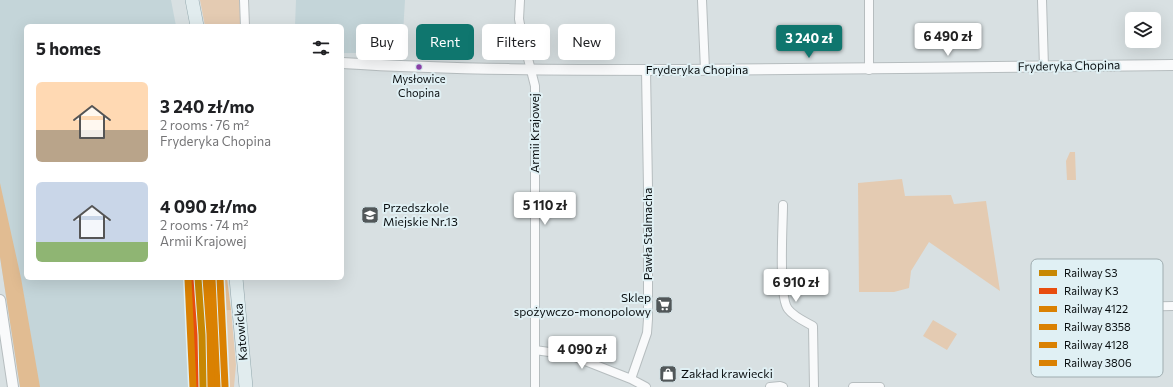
<!DOCTYPE html>
<meta charset="utf-8">
<style>
body{margin:0;font-family:Commissioner,sans-serif;background:#f6f6f6;color:#202124;height:100vh;display:flex;flex-direction:column;font-size:15px;white-space:nowrap}
*{box-sizing:border-box;margin:0}
p{font-size:13px;color:#757577}
.icon{flex:none;width:22px;height:22px;fill:none;stroke:currentColor;stroke-width:2;stroke-linecap:round;stroke-linejoin:round}
.map{position:relative;flex:1;overflow:hidden}
.side{position:absolute;left:24px;top:24px;width:320px;height:256px;display:flex;flex-direction:column;background:#fff;border-radius:6px;box-shadow:0 4px 16px #0002}
.side>*{flex:none}
.banner{position:absolute;left:356px;top:24px;width:380px;height:36px;display:flex;gap:8px}
.buttons{position:absolute;left:1125px;top:12px;display:grid;gap:8px}
.buttons a{display:grid;place-items:center;width:36px;height:36px;border-radius:6px;background:#fff;box-shadow:0 4px 16px #0002;font-size:20px}
.price{position:absolute;translate:-50% -34px;padding:0 9px;border-radius:4px;background:#fff;color:#222;font-size:13px;line-height:26px;filter:drop-shadow(0 1px 2px #0008)}
.price::after{content:'';position:absolute;left:50%;top:24px;width:12px;height:9px;margin-left:-6px;background:inherit;clip-path:polygon(0 0,100% 0,50% 100%)}
.price.active{background:#0f766e;color:#fff}
ul{padding:0;list-style:none}
li{display:flex;align-items:center;gap:12px;height:100px;padding:0 12px}
li span{display:grid;place-items:center;flex:none;width:112px;height:80px;border-radius:6px;color:#555}
li>.icon{margin-inline-start:auto}
span .icon{width:48px;height:48px;fill:#fffc;stroke-width:1}
li b{font-size:17px}
h2{display:flex;justify-content:space-between;align-items:center;height:48px;padding:0 12px;font-size:17px}
.pill{padding:0 14px;border-radius:6px;background:#fff;box-shadow:0 4px 16px #0002;font-size:14px;line-height:36px}
.pill.active{background:#0f766e;color:#fff}
.map>svg:first-child{display:block}
</style>
<div class="map">
<svg width="1173" height="387" viewBox="0 0 1173 387">
<rect width="100%" height="100%" fill="#d8e0e2"/>
<path fill="#c4d5d9" d="M 0,0 L 171,0 L 176,26 L 26,26 L 26,278 L 211,278 L 217,387 L 20,387 L 0,257 Z
M 296,0 L 405,0 L 402,50 L 393,49 L 392,53 L 342,53 L 342,26 L 295,26 Z"/>
<path fill="#e4cbb2" d="M 200,0 L 241,0 L 243,26 L 205,26 Z
M 1070,152 L 1075,152 L 1076,180 L 1067,180 L 1066,161 Z
M 902,179 L 905,196 L 951,195 L 954,204 L 986,201 L 1000,291 L 929,242 L 911,271 L 909,288 L 894,292 L 859,292 L 858,183 Z
M 231,310 L 236,365 L 234,387 L 217,387 L 213,312 Z
M 933,320 L 957,334 L 947,350 L 923,336 Z"/>
<path fill="#e1bc92" d="M 0,183 L 21,278 L 40,387 L 20,387 L 0,257 Z
M 211,278 L 227,278 L 231,310 L 213,312 Z"/>
<g fill="none" stroke-linecap="round" stroke-linejoin="round">
<defs>
<path id="minor" d="M 244,0 L 245,26
M 520,0 L 519,19 L 522,35 L 535,86 L 535,387
M 702,0 L 705,70
M 869,0 L 869,70
M 1042,0 L 1044,67
M 783,205 C 783,225 778,296 788,309 C 794,317 804,321 813,326 L 814,387
M 1125,307 L 1173,306
M 535,350 L 570,355 L 631,379 L 646,387
M 631,379 L 647,333 L 648,319 L 648,188 L 646,70
M 770,387 L 780,386 L 783,387
M 853,387 L 880,387"/>
<path id="tertiary" d="M 342,63 C 454,70 567,70 680,70 C 844,69 1009,67 1173,65
M 0,300 L 13,387"/>
<path id="primary" d="M 192,0 L 197,26
M 236,278 L 246,387"/>
</defs>
<use href="#minor" stroke="#b6bdbf" stroke-width="10"/>
<use href="#tertiary" stroke="#b6bdbf" stroke-width="12"/>
<use href="#primary" stroke="#94a9ae" stroke-width="14"/>
<use href="#minor" stroke="#f9fafb" stroke-width="8"/>
<use href="#tertiary" stroke="#f9fafb" stroke-width="10"/>
<use href="#primary" stroke="#e1ecee" stroke-width="13"/>
<defs>
<path id="rail-1" d="M 198,278 L 202,335 L 203,387"/>
<path id="rail-2" d="M 190,279 L 194,335 L 195,387"/>
<path id="rail-3" d="M 212,278 L 217,387"/>
<path id="rail-4" d="M 188,279 L 193,387"/>
<path id="rail-5" d="M 220,278 L 225,386"/>
<path id="rail-6" d="M 206,278 L 210,334 L 211,387"/>
</defs>
<use href="#rail-1" stroke="#e0f0f4" stroke-width="10"/>
<use href="#rail-2" stroke="#e0f0f4" stroke-width="10"/>
<use href="#rail-3" stroke="#e0f0f4" stroke-width="10"/>
<use href="#rail-4" stroke="#e0f0f4" stroke-width="10"/>
<use href="#rail-5" stroke="#e0f0f4" stroke-width="10"/>
<use href="#rail-6" stroke="#e0f0f4" stroke-width="10"/>
<use href="#rail-1" stroke="#c78703" stroke-width="7"/>
<use href="#rail-2" stroke="#e84d0f" stroke-width="7"/>
<use href="#rail-3" stroke="#da8102" stroke-width="7"/>
<use href="#rail-4" stroke="#da8102" stroke-width="7"/>
<use href="#rail-5" stroke="#da8102" stroke-width="7"/>
<use href="#rail-6" stroke="#da8102" stroke-width="7"/>
</g>
<defs>
<symbol id="school-square" viewBox="-11 -11 22 22"><rect x="-9" y="-9" width="18" height="18" rx="4" fill="#515759" stroke="#e0f0f4"/><path d="M0-5L7-2L0 1L-7-2ZM-4 1L0 2.5L4 1V4Q0 6-4 4Z" fill="#fff"/></symbol>
<symbol id="supermarket-square" viewBox="-11 -11 22 22"><rect x="-9" y="-9" width="18" height="18" rx="4" fill="#515759" stroke="#e0f0f4"/><path d="M-6-5.5h2.5l.6 2H6L4.5 2H-2.5L-4.4-4H-6ZM-1.5 3.2a1.3 1.3 0 1 0 .1 0ZM3 3.2a1.3 1.3 0 1 0 .1 0Z" fill="#fff"/></symbol>
<symbol id="shop-square" viewBox="-11 -11 22 22"><rect x="-9" y="-9" width="18" height="18" rx="4" fill="#515759" stroke="#e0f0f4"/><path d="M-5-2.5h2.3a2.7 3.5 0 0 1 5.4 0H5L5.5 6h-11ZM-1.5-2.5h3a1.5 2.3 0 0 0-3 0Z" fill="#fff"/></symbol>
</defs>
<g fill-rule="evenodd">
<use href="#school-square" x="360" y="205" width="20" height="20"/>
<use href="#supermarket-square" x="654" y="295" width="20" height="20"/>
<use href="#shop-square" x="658" y="364" width="20" height="20"/>
</g>
<circle fill="#8e44ad" stroke="#e0f0f4" stroke-width="1.5" cx="419" cy="67" r="3.5"/>
<g text-anchor="middle" stroke-width="4" stroke-linejoin="round" paint-order="stroke">
<g font-size="11" fill="#080d0f" stroke="#e0f0f4">
<text x="419" y="83">Mysłowice<tspan x="419" dy="14">Chopina</tspan></text>
</g>
<g font-size="12" fill="#080d0f" stroke="#e0f0f4">
<text transform="translate(1069 66) rotate(-1)" y="4">Fryderyka Chopina</text>
<text x="697" y="74">Fryderyka Chopina</text>
<text transform="translate(535 133) rotate(-90)" y="4">Armii Krajowej</text>
<text transform="translate(648 234) rotate(-90)" y="4">Pawła Stalmacha</text>
<text transform="translate(241 332) rotate(-95)" y="4">Katowicka</text>
</g>
<g font-size="12" fill="#080d0f" stroke="#e0f0f4" text-anchor="start">
<text x="383" y="212">Przedszkole<tspan x="383" dy="14">Miejskie Nr.13</tspan></text>
<text x="651" y="302" text-anchor="end">Sklep<tspan x="651" dy="14">spożywczo-monopolowy</tspan></text>
<text x="681" y="378">Zakład krawiecki</text>
</g>
</g>
<rect x="1031" y="259" width="132" height="118" rx="6" fill="#e0f0f4" stroke="#9facaf" stroke-width="1"/>
<rect x="1039" y="270" width="18" height="6" fill="#c78703"/>
<rect x="1039" y="288" width="18" height="6" fill="#e84d0f"/>
<rect x="1039" y="306" width="18" height="6" fill="#da8102"/>
<rect x="1039" y="324" width="18" height="6" fill="#da8102"/>
<rect x="1039" y="342" width="18" height="6" fill="#da8102"/>
<rect x="1039" y="360" width="18" height="6" fill="#da8102"/>
<g font-size="11" fill="#080d0f">
<text x="1064" y="277">Railway S3</text>
<text x="1064" y="295">Railway K3</text>
<text x="1064" y="313">Railway 4122</text>
<text x="1064" y="331">Railway 8358</text>
<text x="1064" y="349">Railway 4128</text>
<text x="1064" y="367">Railway 3806</text>
</g>
</svg>
<div class="buttons">
<a><svg class="icon" aria-label="layers" viewBox="0 0 24 24"><path d="M12 4l9 5-9 5-9-5zM3 14l9 5 9-5"/></svg></a>
</div>
<b class="price" style="left:948px;top:57px">6 490 zł</b>
<b class="price active" style="left:809px;top:59px">3 240 zł</b>
<b class="price" style="left:545px;top:226px">5 110 zł</b>
<b class="price" style="left:796px;top:303px">6 910 zł</b>
<b class="price" style="left:582px;top:370px">4 090 zł</b>
<div class="banner">
<a class="pill">Buy</a>
<a class="pill active">Rent</a>
<a class="pill">Filters</a>
<a class="pill">New</a>
</div>
<section class="side">
<h2>5 homes<svg class="icon" aria-label="filters" viewBox="0 0 24 24"><path d="M4 7h16M4 17h16"/><circle cx="9" cy="7" r="2"/><circle cx="15" cy="17" r="2"/></svg></h2>
<ul>
<li><span style="background:linear-gradient(#ffd9b3 60%,#b9a48a 0)"><svg class="icon" aria-label="home" viewBox="0 0 24 24"><path d="M3 11l9-7 9 7M6 9v11h12V9"/></svg></span><div><b>3 240 zł/mo</b><p>2 rooms · 76 m²</p><p>Fryderyka Chopina</p></div></li>
<li><span style="background:linear-gradient(#c9d6e8 75%,#8fb573 0)"><svg class="icon" aria-label="home" viewBox="0 0 24 24"><path d="M3 11l9-7 9 7M6 9v11h12V9"/></svg></span><div><b>4 090 zł/mo</b><p>2 rooms · 74 m²</p><p>Armii Krajowej</p></div></li>
</ul>
</section>
</div>
